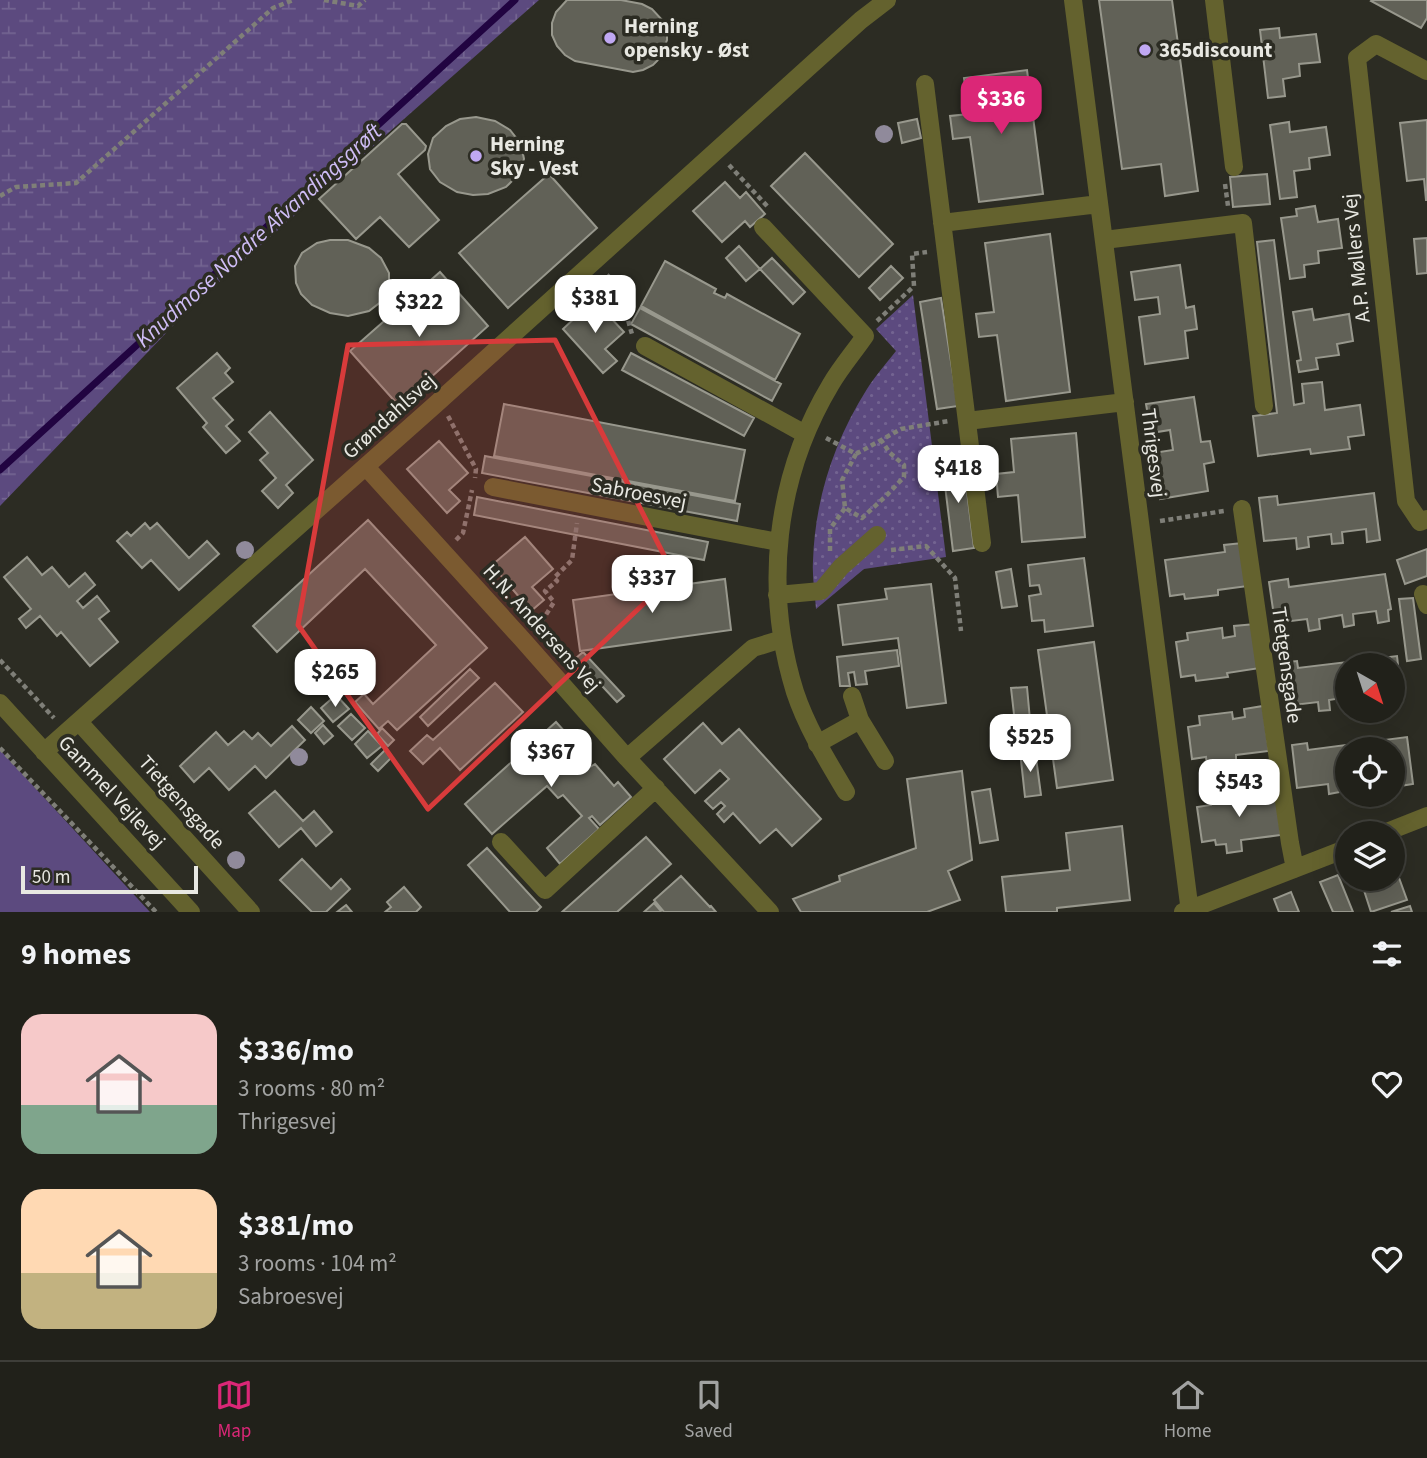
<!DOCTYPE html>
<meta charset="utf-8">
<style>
body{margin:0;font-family:"Source Sans 3",sans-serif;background:#2d2e27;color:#f1f3f6;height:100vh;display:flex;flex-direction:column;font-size:26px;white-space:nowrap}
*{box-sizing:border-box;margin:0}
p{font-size:23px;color:#a2a3a2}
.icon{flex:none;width:38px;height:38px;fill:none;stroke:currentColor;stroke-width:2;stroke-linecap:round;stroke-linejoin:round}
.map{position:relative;height:912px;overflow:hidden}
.panel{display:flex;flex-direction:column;background:#21211a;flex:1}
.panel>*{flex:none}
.needle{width:46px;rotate:141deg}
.tools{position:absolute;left:1335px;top:653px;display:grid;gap:14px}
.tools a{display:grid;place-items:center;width:70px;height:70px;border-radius:50%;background:#21211a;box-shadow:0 7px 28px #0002,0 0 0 2px #3e3e39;font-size:35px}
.scale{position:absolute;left:21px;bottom:18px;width:177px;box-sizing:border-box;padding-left:7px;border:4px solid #e8e8e2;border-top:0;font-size:19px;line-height:24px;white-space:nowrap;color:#e8e8e2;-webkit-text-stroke:5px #2c2c23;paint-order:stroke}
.price{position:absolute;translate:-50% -60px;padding:0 16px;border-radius:14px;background:#fff;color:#222;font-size:23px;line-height:46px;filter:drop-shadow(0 2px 4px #0008)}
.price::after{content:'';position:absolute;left:50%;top:42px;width:21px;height:16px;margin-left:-10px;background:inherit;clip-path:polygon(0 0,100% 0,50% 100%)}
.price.selected{background:#db2777;color:#fff}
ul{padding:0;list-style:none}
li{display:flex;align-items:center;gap:21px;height:175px;padding:0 21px}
li span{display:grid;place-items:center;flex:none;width:196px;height:140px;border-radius:21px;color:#555}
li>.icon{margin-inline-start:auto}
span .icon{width:84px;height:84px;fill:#fffc;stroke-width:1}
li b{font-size:30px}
h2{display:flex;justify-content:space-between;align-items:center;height:84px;padding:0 21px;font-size:30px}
.menu{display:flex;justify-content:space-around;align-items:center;height:98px;border-top:2px solid #3e3e39;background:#21211a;font-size:19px;color:#a2a3a2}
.menu a{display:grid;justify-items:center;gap:4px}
.menu .selected{color:#db2777}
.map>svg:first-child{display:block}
</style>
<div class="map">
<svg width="1427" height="912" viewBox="0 0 1427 912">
<defs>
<pattern id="wetland-marsh" width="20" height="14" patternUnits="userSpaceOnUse" patternTransform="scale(1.75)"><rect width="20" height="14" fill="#5c4a7f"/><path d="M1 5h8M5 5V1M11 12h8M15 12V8" fill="none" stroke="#736491"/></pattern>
<pattern id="park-dots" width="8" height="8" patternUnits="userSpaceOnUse" patternTransform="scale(1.75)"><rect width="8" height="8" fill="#5c4a7f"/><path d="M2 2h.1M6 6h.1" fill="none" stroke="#736491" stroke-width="1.8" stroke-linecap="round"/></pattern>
</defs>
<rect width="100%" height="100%" fill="#2c2c23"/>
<path fill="#5c4a7f" d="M 0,750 L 150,912 L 0,912 Z"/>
<path fill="url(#wetland-marsh)" d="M 0,0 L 539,0 L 193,305 L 0,506 Z"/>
<path fill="url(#park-dots)" d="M 913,295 L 946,557 L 864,569 L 816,609 C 815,593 812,577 813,561 C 815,499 834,441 867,389 C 875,376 886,364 896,351 L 876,329 Z"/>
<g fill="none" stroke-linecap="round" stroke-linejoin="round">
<path stroke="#210441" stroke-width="7" d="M 0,470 L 515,0"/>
</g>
<path fill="#616157" stroke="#98988d" stroke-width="2" d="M 567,0 L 621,0 L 642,4 L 652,9 L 664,22 L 667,31 L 667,40 L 660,58 L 653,65 L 643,70 L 633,72 L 575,61 L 565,55 L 557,46 L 552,35 L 552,23 L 556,12 Z
M 1099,0 L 1172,0 L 1198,191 L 1165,196 L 1161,164 L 1122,169 Z
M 1372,0 L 1427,0 L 1427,18 L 1421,28 L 1371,1 Z
M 1279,28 L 1280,38 L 1316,34 L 1320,62 L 1299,64 L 1300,76 L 1283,79 L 1285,96 L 1268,98 L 1260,30 Z
M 1027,70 L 1043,194 L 979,202 L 970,137 L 953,139 L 950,116 L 969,114 L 964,78 Z
M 476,117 L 495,121 L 510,130 L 521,144 L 524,159 L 518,175 L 506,187 L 488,194 L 473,195 L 457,192 L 440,182 L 430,169 L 428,154 L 433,138 L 446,126 L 460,119 Z
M 917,119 L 921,138 L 902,143 L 898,123 Z
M 1427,120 L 1427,200 L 1426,200 L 1424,179 L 1407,181 L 1400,123 Z
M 1289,122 L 1290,132 L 1326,127 L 1330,155 L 1309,158 L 1310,169 L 1294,171 L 1297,197 L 1280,199 L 1270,125 Z
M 402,124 L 406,124 L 426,146 L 425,150 L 398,174 L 439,220 L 409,247 L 380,217 L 356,239 L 319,199 Z
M 805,153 L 893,244 L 859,277 L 771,186 Z
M 549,174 L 597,228 L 508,308 L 459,253 Z
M 1267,174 L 1270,204 L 1233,207 L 1230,177 Z
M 725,182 L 740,198 L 746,192 L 765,214 L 750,227 L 745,221 L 722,242 L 693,211 Z
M 1315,206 L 1318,222 L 1338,219 L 1342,248 L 1318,251 L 1319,263 L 1304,265 L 1305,277 L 1290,279 L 1281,218 L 1297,216 L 1296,209 Z
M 1050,234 L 1070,392 L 1006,401 L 997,335 L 979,337 L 976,314 L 994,312 L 985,243 Z
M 1427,238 L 1427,273 L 1417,274 L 1414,239 Z
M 330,240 L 348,240 L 369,248 L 381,258 L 389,273 L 389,289 L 382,301 L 369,311 L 348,316 L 330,313 L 312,305 L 301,294 L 296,283 L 295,266 L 302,253 L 317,243 Z
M 1274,240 L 1294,405 L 1304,403 L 1302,384 L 1322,382 L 1325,410 L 1360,405 L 1364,435 L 1348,437 L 1350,449 L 1311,454 L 1310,449 L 1258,456 L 1253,416 L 1277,413 L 1257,242 Z
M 739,246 L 760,269 L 746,281 L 726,258 Z
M 772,258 L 805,292 L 793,304 L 760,269 Z
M 665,261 L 716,289 L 714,293 L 725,298 L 727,294 L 800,334 L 775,380 L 641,306 Z
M 1180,265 L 1186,308 L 1194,306 L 1197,329 L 1185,331 L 1188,358 L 1145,364 L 1139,317 L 1160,314 L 1158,297 L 1135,300 L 1131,272 Z
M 891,266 L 903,278 L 880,300 L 869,288 Z
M 440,272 L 488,326 L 399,406 L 350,351 Z
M 941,298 L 958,406 L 937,409 L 920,302 Z
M 594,300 L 624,332 L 605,349 L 617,361 L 603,373 L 563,329 Z
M 640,308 L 781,384 L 772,401 L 631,324 Z
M 1312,309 L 1314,320 L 1349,314 L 1353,341 L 1337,344 L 1339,355 L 1316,358 L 1318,369 L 1299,372 L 1297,361 L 1301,360 L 1293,312 Z
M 217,353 L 230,368 L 225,373 L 233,382 L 213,398 L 233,420 L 226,426 L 240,441 L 226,453 L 203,427 L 207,423 L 177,388 Z
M 631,353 L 754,418 L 744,436 L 622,370 Z
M 1194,397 L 1201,442 L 1210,441 L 1214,462 L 1204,464 L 1208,491 L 1160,499 L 1153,453 L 1173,450 L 1170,430 L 1151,433 L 1146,404 Z
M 504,404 L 745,450 L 735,501 L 494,456 Z
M 270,412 L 313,460 L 286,485 L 293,493 L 278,508 L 262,491 L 276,478 L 260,460 L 268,453 L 249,432 Z
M 1076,433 L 1085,537 L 1022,542 L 1018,495 L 998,497 L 996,474 L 1014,472 L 1011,439 Z
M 439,441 L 468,473 L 449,490 L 460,501 L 447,513 L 407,469 Z
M 485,456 L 740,504 L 737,521 L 482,473 Z
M 963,459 L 974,548 L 953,551 L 942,461 Z
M 1374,493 L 1380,540 L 1367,542 L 1366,529 L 1342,532 L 1343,543 L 1332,544 L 1331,534 L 1308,537 L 1309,547 L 1297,549 L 1296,538 L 1264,541 L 1259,498 L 1277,496 L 1278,505 Z
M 477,497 L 708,542 L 704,560 L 474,515 Z
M 368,520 L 487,648 L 397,730 L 388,721 L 379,729 L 355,702 L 364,694 L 373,704 L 436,645 L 365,569 L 277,652 L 253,626 Z
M 145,523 L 150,529 L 157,523 L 189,558 L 207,541 L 219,554 L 179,590 L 151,560 L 142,568 L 117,541 L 127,532 L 131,536 Z
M 525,537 L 553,569 L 532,587 L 544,600 L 531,611 L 492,565 Z
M 1242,543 L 1248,586 L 1218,590 L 1218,595 L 1185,599 L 1184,594 L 1170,596 L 1165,560 L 1225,552 L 1224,545 Z
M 1427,549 L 1427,576 L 1405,584 L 1397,560 Z
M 27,557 L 42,575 L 52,567 L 69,587 L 85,573 L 95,585 L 77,601 L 83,608 L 97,596 L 109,611 L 99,619 L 118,642 L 90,666 L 61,632 L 57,636 L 40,616 L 26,628 L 19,619 L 31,609 L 4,577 Z
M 1084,558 L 1093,626 L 1045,632 L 1044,620 L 1032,621 L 1029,596 L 1041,594 L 1039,585 L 1030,586 L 1028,565 Z
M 1011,569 L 1017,606 L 1002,608 L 996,572 Z
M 1385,574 L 1391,609 L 1388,610 L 1389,621 L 1378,623 L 1376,611 L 1353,614 L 1354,625 L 1344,627 L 1342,615 L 1319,619 L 1320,629 L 1309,631 L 1307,619 L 1275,623 L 1269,582 L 1288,579 L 1289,587 Z
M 725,579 L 731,630 L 580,651 L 573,600 Z
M 931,584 L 946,703 L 907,708 L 898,638 L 843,645 L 838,605 L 887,599 L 885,589 Z
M 1413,598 L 1421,659 L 1407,661 L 1399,599 Z
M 1255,624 L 1260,668 L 1227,673 L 1228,677 L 1196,681 L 1195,675 L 1181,677 L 1176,642 L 1188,640 L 1187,633 L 1222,628 L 1223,638 L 1235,636 L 1234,626 Z
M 1094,642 L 1113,780 L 1057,788 L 1038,650 Z
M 897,650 L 899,666 L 865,671 L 867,684 L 856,685 L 854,672 L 848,673 L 850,686 L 840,686 L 837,657 Z
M 583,652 L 624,696 L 617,702 L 576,658 Z
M 1397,656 L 1401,691 L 1394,692 L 1395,704 L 1393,704 L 1393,665 L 1348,665 L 1348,697 L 1329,700 L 1330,710 L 1319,711 L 1318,702 L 1285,706 L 1280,663 L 1297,661 L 1298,668 Z
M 470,669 L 479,678 L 428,726 L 420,717 Z
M 495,683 L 523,712 L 460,770 L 440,748 L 423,764 L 410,751 L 427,735 L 433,740 Z
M 1027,687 L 1031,731 L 1016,732 L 1011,688 Z
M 336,695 L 349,709 L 333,722 L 321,708 Z
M 1263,706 L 1269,751 L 1236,755 L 1236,761 L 1207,765 L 1206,757 L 1192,759 L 1188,727 L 1200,725 L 1199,716 L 1232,712 L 1233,719 L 1245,717 L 1244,709 Z
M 311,707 L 324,721 L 311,733 L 298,720 Z
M 351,714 L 365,728 L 352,740 L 338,726 Z
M 556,722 L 584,753 L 577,760 L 579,762 L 582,759 L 590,767 L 595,764 L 614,786 L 618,782 L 631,797 L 600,825 L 592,816 L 589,818 L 599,829 L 560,864 L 547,848 L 582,816 L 563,795 L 558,798 L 547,786 L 492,834 L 465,804 Z
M 703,723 L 722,744 L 739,729 L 821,819 L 792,846 L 776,829 L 760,843 L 733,813 L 724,822 L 717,814 L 725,806 L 721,802 L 713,809 L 705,801 L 729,779 L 720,770 L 695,793 L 664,759 Z
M 323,725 L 333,736 L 324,744 L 315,733 Z
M 292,726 L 305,740 L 266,778 L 255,766 L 229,790 L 209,768 L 194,782 L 180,766 L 216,732 L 228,745 L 244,731 L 252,739 L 258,733 L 271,746 Z
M 382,728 L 394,740 L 388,746 L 377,734 Z
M 368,731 L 382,746 L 367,758 L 355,744 Z
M 1407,737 L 1413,784 L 1400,786 L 1399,774 L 1393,775 L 1393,749 L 1348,749 L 1348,781 L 1339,782 L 1340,792 L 1329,794 L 1328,784 L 1297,788 L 1292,745 L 1307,743 L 1308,750 Z
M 385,750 L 391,758 L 378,771 L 371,764 Z
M 1035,750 L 1041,795 L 1025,797 L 1020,751 Z
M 962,771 L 972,860 L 948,871 L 960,900 L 927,912 L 801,912 L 793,899 L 840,881 L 839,876 L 916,848 L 907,779 Z
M 990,789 L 998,840 L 980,843 L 972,792 Z
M 1276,789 L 1281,835 L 1241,840 L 1242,851 L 1227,853 L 1226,844 L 1216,845 L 1215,840 L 1202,842 L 1197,807 L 1211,805 L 1210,795 L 1244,790 L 1245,801 L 1256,800 L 1255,792 Z
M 275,791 L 303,821 L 314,811 L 332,832 L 316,846 L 301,828 L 279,847 L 249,813 Z
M 1122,826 L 1130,900 L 1057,908 L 1057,912 L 1006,912 L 1002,877 L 1070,870 L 1066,833 Z
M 646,837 L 671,864 L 617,912 L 562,912 Z
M 487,848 L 541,907 L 536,912 L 510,912 L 468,865 Z
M 302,859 L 331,889 L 341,879 L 350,889 L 326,912 L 312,912 L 280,880 Z
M 1394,864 L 1407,900 L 1371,912 L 1360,878 L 1393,878 L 1393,865 Z
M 1338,875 L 1353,912 L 1333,912 L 1320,882 Z
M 681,876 L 710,907 L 711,906 L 716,912 L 664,912 L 654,900 Z
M 404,887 L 421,907 L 416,912 L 385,912 L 391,907 L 387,902 Z
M 1291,892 L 1299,912 L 1279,912 L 1274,899 Z
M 654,903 L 661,911 L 659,912 L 644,912 Z
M 346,905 L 352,912 L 337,912 Z
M 1410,906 L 1412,912 L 1391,912 Z"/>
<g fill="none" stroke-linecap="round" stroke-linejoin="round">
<path stroke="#7f7f78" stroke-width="4.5" stroke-dasharray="5 3.5" stroke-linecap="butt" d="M 324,0 L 358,6 L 365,0
M 729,165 L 768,207
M 1225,184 L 1228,206
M 0,196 L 16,187 L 76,183 L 273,8 L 293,0
M 607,275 C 622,288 626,315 632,334
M 877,321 L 914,286 L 912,254 L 927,252
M 448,416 L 476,469 L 475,478
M 826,438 L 856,454 L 901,429 L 949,421
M 856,454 L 842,480 L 845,508 L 862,518 L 886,496 L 904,477 L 904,465 L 890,453 L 881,440
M 1160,521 L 1224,511
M 456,540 L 463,533 L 472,490
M 891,550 L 926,546 L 955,578 L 961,631
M 830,551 L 830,529 L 845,508
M 535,627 L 542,621 L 554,602 L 545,591 L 557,581 L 554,578 L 572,560 L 577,523
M 0,660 L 54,718
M 0,748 L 156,912"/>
<path stroke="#64622e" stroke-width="18" d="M 1073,0 L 1190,912
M 1214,0 L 1234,167
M 1427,71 L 1376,44 L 1357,58 L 1406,501 L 1420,522 L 1427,519
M 925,84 L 982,543
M 942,223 L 1099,204
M 763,227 L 865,336 C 854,352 841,367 831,384 C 775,477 763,589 795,692 C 807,728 827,760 846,792
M 1104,240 L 1243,223 L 1264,406
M 645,346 L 805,434
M 967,421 L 1125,402
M 366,467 L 522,639 L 627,758 L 770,912
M 493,487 L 778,542
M 1242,509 L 1290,843 L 1295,869
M 1423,594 L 1427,605
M 777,595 L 821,591 L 841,567 L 877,535
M 852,696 L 860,720 L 885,761
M 0,703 L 191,912
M 79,722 L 251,912
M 817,744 L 860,720
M 44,752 L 436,404 L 861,20 L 887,0
M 627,758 L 753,648 L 782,639
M 1384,833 L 1427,816
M 501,842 L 545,890 L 656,788
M 1183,912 L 1348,848"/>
</g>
<g fill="#908a9b">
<circle cx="884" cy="134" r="9"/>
<circle cx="245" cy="550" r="9"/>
<circle cx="299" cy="757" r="9"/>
<circle cx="236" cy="860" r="9"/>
</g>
<path fill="#d83b3b" fill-opacity="0.2" stroke="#d83b3b" stroke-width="5" stroke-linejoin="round" d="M 555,340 L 674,575 L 428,809 L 298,625 L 348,345 Z"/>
<g fill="#c0a8f3" stroke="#2c2c23" stroke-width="2.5">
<circle cx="610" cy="38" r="7"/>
<circle cx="1145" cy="50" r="7"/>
<circle cx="476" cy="156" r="7"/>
</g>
<g text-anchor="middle" stroke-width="7" stroke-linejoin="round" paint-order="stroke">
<g font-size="21" font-weight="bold" fill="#e8e8e2" stroke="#2c2c23" text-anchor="start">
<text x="624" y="33">Herning<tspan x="624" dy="24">opensky - Øst</tspan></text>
<text x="1159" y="57">365discount</text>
<text x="490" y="151">Herning<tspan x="490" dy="24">Sky - Vest</tspan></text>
</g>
<g font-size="21" fill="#e8e8e2" stroke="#2c2c23">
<text transform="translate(1356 258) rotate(-96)" y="7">A.P. Møllers Vej</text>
<text transform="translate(389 416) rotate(-42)" y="7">Grøndahlsvej</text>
<text transform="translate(1154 453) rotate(83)" y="7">Thrigesvej</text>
<text transform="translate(639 493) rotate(11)" y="7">Sabroesvej</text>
<text transform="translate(542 628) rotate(48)" y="7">H.N. Andersens Vej</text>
<text transform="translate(1287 665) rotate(82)" y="7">Tietgensgade</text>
<text transform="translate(112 792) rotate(47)" y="7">Gammel Vejlevej</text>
<text transform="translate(182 802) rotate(48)" y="7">Tietgensgade</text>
</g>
<g font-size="23" font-style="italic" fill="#cfbdf6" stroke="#2c2c23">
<text transform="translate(258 235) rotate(-42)" y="8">Knudmose Nordre Afvandingsgrøft</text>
</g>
</g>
</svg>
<div class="tools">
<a><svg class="needle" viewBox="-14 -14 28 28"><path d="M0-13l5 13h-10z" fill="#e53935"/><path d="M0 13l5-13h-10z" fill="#a2a3a2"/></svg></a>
<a><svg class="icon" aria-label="locate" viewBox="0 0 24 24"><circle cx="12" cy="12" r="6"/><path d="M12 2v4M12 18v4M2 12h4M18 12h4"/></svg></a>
<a><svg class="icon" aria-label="layers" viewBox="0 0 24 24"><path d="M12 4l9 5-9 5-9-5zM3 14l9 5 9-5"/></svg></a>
</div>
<div class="scale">50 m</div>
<b class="price selected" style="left:1001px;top:136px">$336</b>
<b class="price" style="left:595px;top:335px">$381</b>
<b class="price" style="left:419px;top:339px">$322</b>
<b class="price" style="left:958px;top:505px">$418</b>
<b class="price" style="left:652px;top:615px">$337</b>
<b class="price" style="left:335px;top:709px">$265</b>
<b class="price" style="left:1030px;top:774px">$525</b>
<b class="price" style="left:551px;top:789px">$367</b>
<b class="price" style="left:1239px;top:819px">$543</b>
</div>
<section class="panel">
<h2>9 homes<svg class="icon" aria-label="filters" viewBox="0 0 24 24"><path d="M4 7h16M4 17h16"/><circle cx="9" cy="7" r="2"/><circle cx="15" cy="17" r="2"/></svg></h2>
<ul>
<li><span style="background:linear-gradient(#f6c9c9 65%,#7fa58c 0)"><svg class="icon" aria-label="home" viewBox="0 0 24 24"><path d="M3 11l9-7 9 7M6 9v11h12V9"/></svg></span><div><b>$336/mo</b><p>3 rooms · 80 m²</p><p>Thrigesvej</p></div><svg class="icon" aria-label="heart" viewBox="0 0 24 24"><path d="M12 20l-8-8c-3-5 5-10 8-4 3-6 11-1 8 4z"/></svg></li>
<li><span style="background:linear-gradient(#ffd9b3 60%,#c2b280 0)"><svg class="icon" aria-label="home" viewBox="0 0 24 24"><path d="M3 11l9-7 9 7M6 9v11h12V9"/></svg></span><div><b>$381/mo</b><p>3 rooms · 104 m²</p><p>Sabroesvej</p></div><svg class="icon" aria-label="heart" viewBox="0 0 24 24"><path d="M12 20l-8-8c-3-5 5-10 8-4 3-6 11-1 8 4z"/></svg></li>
</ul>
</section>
<nav class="menu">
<a class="selected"><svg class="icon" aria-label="map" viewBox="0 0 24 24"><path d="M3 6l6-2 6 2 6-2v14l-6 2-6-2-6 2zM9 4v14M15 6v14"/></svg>Map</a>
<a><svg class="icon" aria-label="saved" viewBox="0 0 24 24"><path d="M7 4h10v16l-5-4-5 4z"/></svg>Saved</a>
<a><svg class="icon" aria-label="home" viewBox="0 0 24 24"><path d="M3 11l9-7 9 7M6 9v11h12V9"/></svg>Home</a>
</nav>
